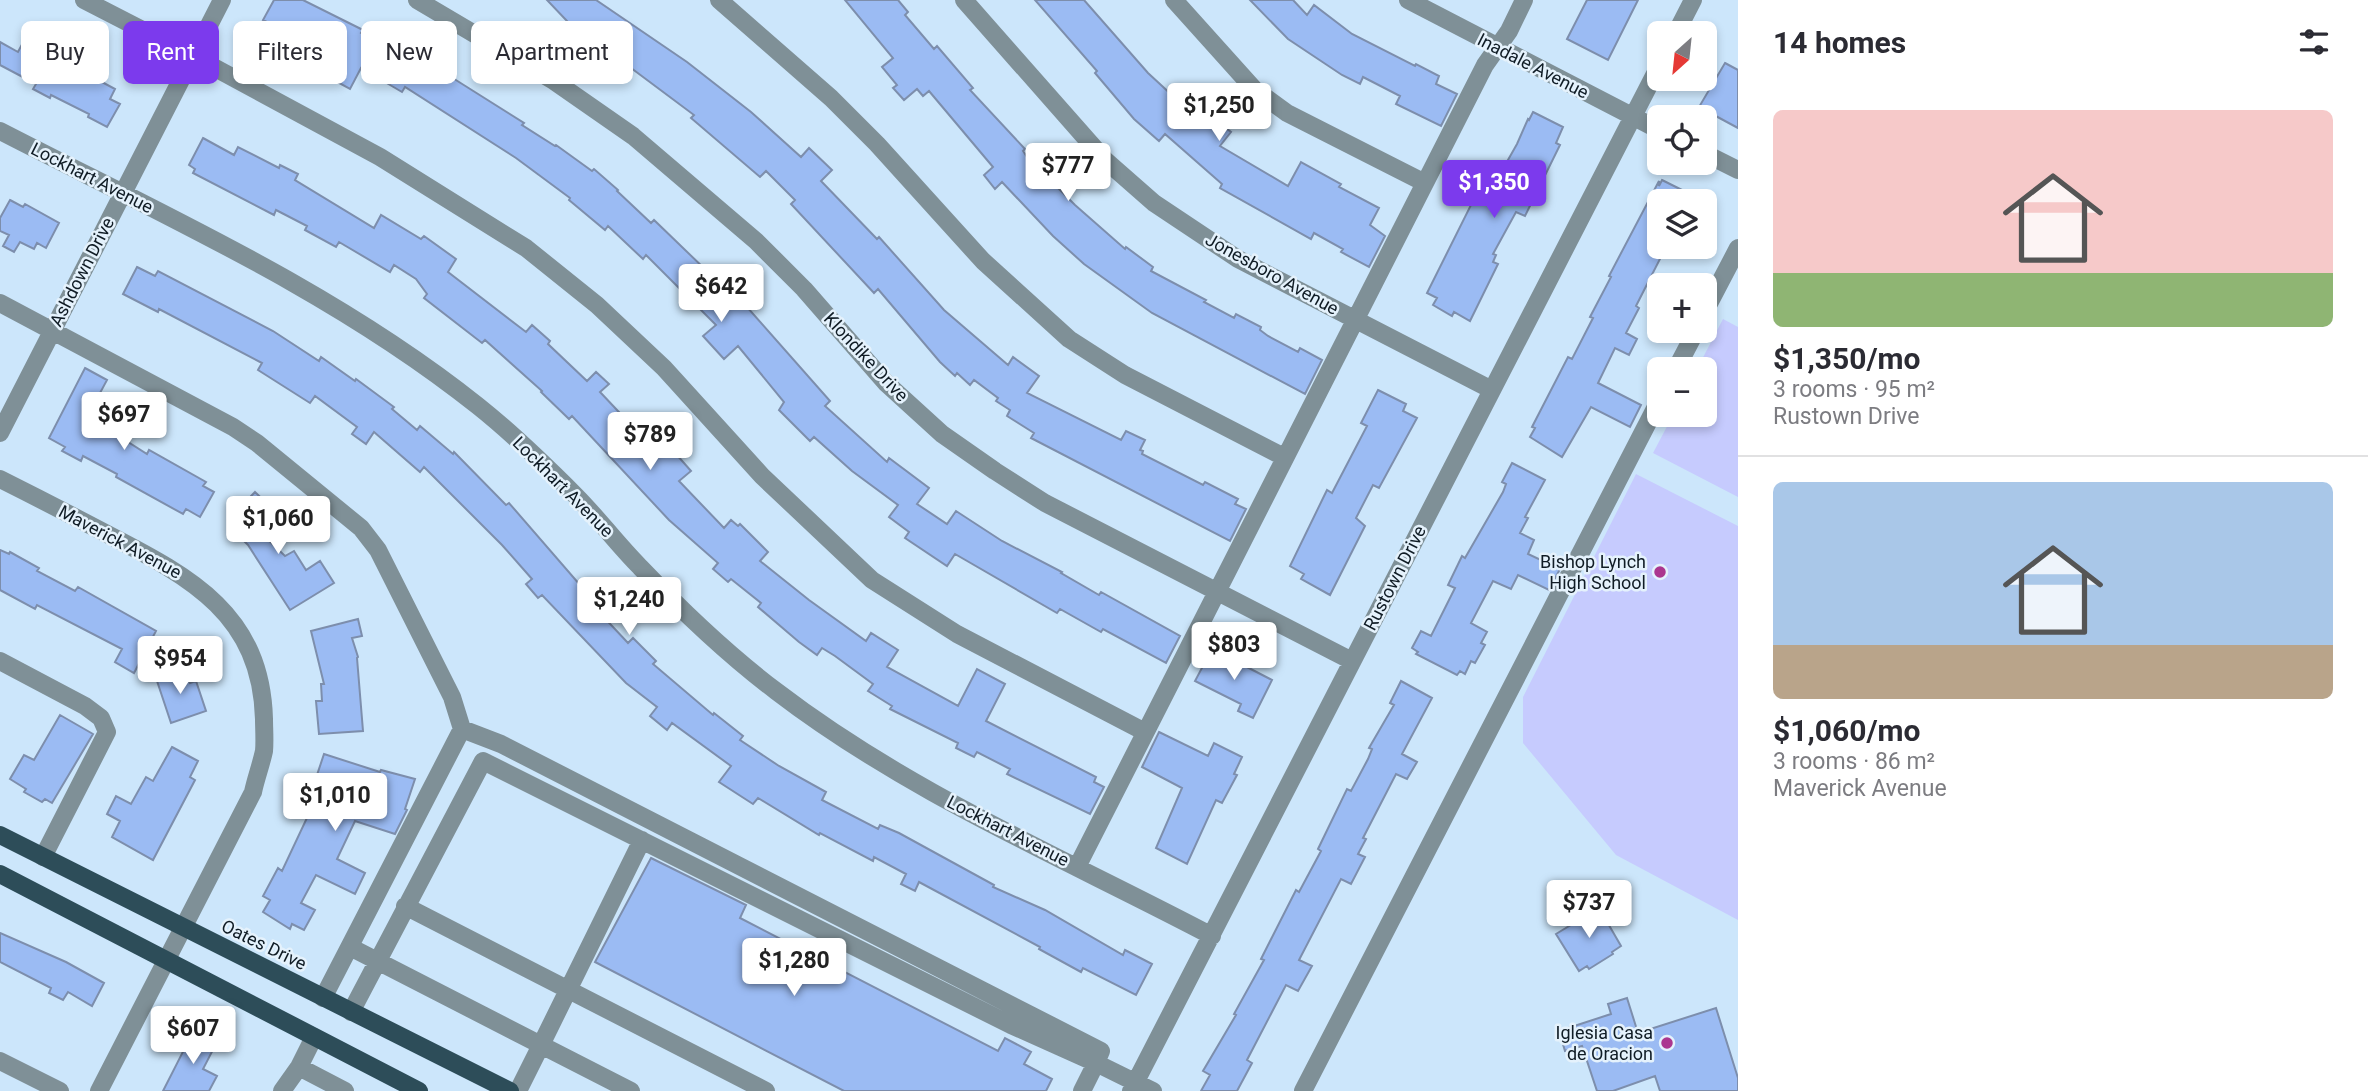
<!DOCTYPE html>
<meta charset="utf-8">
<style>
body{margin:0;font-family:Roboto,sans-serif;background:#f2f2f3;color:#2b2b33;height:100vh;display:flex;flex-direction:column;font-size:26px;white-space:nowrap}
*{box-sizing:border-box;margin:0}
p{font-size:23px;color:#7c7c81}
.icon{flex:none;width:38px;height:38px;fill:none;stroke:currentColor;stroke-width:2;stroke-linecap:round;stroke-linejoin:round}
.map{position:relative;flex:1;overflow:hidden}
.panel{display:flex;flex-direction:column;background:#fff;width:630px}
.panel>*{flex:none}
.top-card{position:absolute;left:21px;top:21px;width:665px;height:63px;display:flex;gap:14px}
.needle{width:46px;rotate:207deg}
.controls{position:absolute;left:1647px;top:21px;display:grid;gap:14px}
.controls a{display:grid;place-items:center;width:70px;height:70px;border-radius:10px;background:#fff;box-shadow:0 4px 10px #0003;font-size:35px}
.price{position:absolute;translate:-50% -60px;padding:0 16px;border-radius:7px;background:#fff;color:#222;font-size:23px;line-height:46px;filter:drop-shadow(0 2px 4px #0008)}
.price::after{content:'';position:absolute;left:50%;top:42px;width:21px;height:16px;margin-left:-10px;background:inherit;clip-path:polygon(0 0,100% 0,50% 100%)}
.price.current{background:#7c3aed;color:#fff}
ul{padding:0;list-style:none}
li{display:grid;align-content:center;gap:14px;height:371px;padding:0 35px}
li+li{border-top:2px solid #e1e1e2}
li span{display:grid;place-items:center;height:217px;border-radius:10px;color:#555}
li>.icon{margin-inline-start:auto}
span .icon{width:126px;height:126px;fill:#fffc;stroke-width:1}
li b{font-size:30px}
h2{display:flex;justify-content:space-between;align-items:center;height:84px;padding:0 35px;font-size:30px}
.tag{padding:0 24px;border-radius:10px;background:#fff;box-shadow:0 4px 10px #0003;font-size:24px;line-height:63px}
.tag.current{background:#7c3aed;color:#fff}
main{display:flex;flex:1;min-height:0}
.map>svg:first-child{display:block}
</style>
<main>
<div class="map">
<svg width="1738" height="1091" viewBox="0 0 1738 1091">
<rect width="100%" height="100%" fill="#cce6fb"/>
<path fill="#c6cbfe" d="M 1723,319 L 1738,327 L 1738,497 L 1653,453 L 1673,415 L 1704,415 L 1704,369 L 1697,369 Z
M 1636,474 L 1738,526 L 1738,920 L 1616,855 L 1523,743 L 1523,697 Z"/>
<path fill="#9bbbf3" stroke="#7d8eac" stroke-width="2" d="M 274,0 L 303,0 L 363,30 L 361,33 L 401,56 L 404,51 L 440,70 L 524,123 L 522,125 L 555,146 L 556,145 L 592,171 L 594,169 L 618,190 L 617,191 L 651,223 L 654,220 L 737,300 L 739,298 L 830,401 L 825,406 L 887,462 L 889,458 L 929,488 L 917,504 L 947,524 L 956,511 L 1002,541 L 1062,572 L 1061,573 L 1099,595 L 1101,592 L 1180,636 L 1166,663 L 1103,629 L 1101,632 L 1060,609 L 1057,613 L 955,554 L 947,566 L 905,538 L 909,532 L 889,517 L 898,505 L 852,471 L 814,437 L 810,441 L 779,410 L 784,402 L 738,346 L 724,359 L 703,336 L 716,325 L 646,255 L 643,259 L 608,226 L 605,230 L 569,200 L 570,198 L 516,158 L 405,87 L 402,92 L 361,68 L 350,89 L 330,78 L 339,61 L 263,20 Z
M 547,0 L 596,0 L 687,62 L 751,112 L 801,157 L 809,148 L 832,170 L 821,181 L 877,239 L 879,237 L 944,310 L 1008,365 L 1013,357 L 1039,376 L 1027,393 L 1121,440 L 1126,431 L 1145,440 L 1140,450 L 1143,451 L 1142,454 L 1203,485 L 1205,482 L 1238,499 L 1235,504 L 1246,509 L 1230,541 L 1031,438 L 1034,433 L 1007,416 L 1010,410 L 996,401 L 998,398 L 974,380 L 970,385 L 957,373 L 955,376 L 940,362 L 878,289 L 874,293 L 791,204 L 795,200 L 766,171 L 760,177 L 691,118 L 694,115 L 627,65 L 626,67 L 591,43 L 592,41 L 565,25 L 567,21 Z
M 845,0 L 898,0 L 908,12 L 905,15 L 934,49 L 937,46 L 973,88 L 970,90 L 1025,149 L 1023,151 L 1029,160 L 1052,185 L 1054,184 L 1075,205 L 1125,249 L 1126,247 L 1153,267 L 1151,271 L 1206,300 L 1204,302 L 1234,318 L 1236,314 L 1261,327 L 1260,330 L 1268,336 L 1298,352 L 1300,348 L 1322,360 L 1305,394 L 1152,313 L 1084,264 L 1053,236 L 1002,182 L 995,189 L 984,175 L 993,167 L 929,91 L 923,96 L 917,89 L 904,100 L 893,88 L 897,85 L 882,67 L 893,58 Z
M 1035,0 L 1084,0 L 1148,73 L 1200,121 L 1206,113 L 1231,132 L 1220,146 L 1288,186 L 1301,162 L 1341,184 L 1339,187 L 1379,208 L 1370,225 L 1385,236 L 1369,267 L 1341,252 L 1343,249 L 1314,233 L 1311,239 L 1220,188 L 1222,184 L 1165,134 L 1159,141 L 1134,119 L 1095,73 L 1097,71 Z
M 1250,0 L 1293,0 L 1307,15 L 1314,5 L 1352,34 L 1415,66 L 1416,64 L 1439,76 L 1436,84 L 1457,94 L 1441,126 L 1396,104 L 1400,96 L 1363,77 L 1360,84 L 1342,75 L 1288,39 Z
M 1587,0 L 1638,0 L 1608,60 L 1567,39 Z
M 29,31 L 105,72 L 100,81 L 115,89 L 110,99 L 120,104 L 107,127 L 88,117 L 89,114 L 51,95 L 50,98 L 33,89 L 36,84 L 0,65 L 0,42 L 18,52 Z
M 1725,63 L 1738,70 L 1738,128 L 1699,107 Z
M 1533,112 L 1563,127 L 1556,143 L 1560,145 L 1525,216 L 1516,212 L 1493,254 L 1496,255 L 1493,262 L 1498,264 L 1470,321 L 1454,312 L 1452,316 L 1433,305 L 1437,298 L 1427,293 L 1473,201 L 1466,197 L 1475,181 L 1491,190 L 1517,144 L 1528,119 L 1529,120 Z
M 203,138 L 234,155 L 238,147 L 279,168 L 280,165 L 298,174 L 295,180 L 374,228 L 381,215 L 421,239 L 424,236 L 456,259 L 448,272 L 526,332 L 532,325 L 550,341 L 548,344 L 587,381 L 596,372 L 609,384 L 600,392 L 651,446 L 661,437 L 691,471 L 679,481 L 724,528 L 731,520 L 738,526 L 740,524 L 768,552 L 760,561 L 809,600 L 866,641 L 871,633 L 898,650 L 887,667 L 958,706 L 977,669 L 1005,684 L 986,721 L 1096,777 L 1094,782 L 1104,787 L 1090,814 L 1007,774 L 1010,769 L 977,752 L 974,757 L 956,748 L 958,743 L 890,709 L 892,706 L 868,691 L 873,684 L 835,656 L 822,648 L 817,655 L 799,642 L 758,607 L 761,603 L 731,579 L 728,582 L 713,569 L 718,563 L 669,520 L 572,416 L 569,419 L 541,392 L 542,391 L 485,340 L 482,343 L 424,298 L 427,294 L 416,279 L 394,265 L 390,272 L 339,242 L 336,247 L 305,230 L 307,226 L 276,210 L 274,215 L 193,173 L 195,169 L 189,165 Z
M 1662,180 L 1704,201 L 1659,201 L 1659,248 L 1664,251 L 1636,306 L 1639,308 L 1626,333 L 1637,339 L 1629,355 L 1615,348 L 1598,383 L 1641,405 L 1630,427 L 1591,407 L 1562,457 L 1530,437 L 1535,428 L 1532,427 L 1568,357 L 1572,359 L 1593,318 L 1590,317 L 1611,277 L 1609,276 L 1659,181 L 1659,186 Z
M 10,200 L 23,207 L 25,204 L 59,223 L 46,248 L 37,243 L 34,249 L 20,242 L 14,252 L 3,246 L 9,235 L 0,231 L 0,218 Z
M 137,267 L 155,276 L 158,271 L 273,331 L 319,361 L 321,357 L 355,381 L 356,379 L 394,407 L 392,409 L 417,430 L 420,426 L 453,454 L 454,452 L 506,505 L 509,503 L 580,585 L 583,582 L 604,605 L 598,611 L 628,643 L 633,638 L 656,661 L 653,664 L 713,715 L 714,713 L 743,736 L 740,740 L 779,766 L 826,792 L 822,800 L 878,829 L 880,825 L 899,833 L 994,885 L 993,887 L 1045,910 L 1123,955 L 1125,950 L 1152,964 L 1136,995 L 1083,968 L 1081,972 L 1039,949 L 1040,947 L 919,882 L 915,891 L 901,884 L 906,874 L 874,857 L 873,861 L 820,833 L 819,835 L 758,798 L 753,804 L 719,782 L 731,766 L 672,723 L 667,730 L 650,716 L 657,707 L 626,683 L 542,595 L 538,598 L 526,584 L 532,579 L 502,545 L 424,467 L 420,472 L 374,432 L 366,444 L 352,434 L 357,427 L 315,396 L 310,403 L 258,370 L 262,363 L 159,309 L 158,312 L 123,294 Z
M 85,368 L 107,380 L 93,406 L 109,415 L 103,426 L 147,454 L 149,450 L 206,482 L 203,486 L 214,492 L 200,517 L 186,509 L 183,514 L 116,477 L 117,474 L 83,456 L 81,461 L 62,451 L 65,447 L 49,438 Z
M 1378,390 L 1406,404 L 1403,411 L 1417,418 L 1379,488 L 1373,485 L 1356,518 L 1365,526 L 1330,595 L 1301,579 L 1304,574 L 1290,566 L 1327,490 L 1332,493 L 1367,426 L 1361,423 Z
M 1512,463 L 1545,480 L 1525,517 L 1528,518 L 1520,533 L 1534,540 L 1528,554 L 1560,569 L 1549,590 L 1518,575 L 1511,589 L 1493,581 L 1471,623 L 1487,632 L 1481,643 L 1485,645 L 1475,663 L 1471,661 L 1465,674 L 1460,671 L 1457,675 L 1416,654 L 1418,652 L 1412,648 L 1421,631 L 1431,636 L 1455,588 L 1448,585 L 1462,556 L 1465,558 L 1503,492 L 1506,484 L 1502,482 Z
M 255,492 L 277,513 L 259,531 L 285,556 L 294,551 L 306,570 L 320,561 L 334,583 L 290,610 L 248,545 L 233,530 L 236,527 L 228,520 Z
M 0,550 L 9,554 L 10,552 L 39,568 L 37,571 L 75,591 L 78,587 L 156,631 L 134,673 L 115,662 L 122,649 L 37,605 L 35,609 L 0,590 Z
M 358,619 L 362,636 L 352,638 L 358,657 L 357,658 L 363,731 L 319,734 L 316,701 L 322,701 L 321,684 L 324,684 L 311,631 Z
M 1212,649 L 1272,680 L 1253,718 L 1238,711 L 1241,704 L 1195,681 Z
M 185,669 L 190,683 L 196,681 L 206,711 L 171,723 L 156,678 Z
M 1401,681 L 1432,698 L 1402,754 L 1417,762 L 1407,779 L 1396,774 L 1363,838 L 1366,839 L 1358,854 L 1365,857 L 1351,884 L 1341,879 L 1299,960 L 1312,966 L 1298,991 L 1286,985 L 1247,1060 L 1252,1063 L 1237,1091 L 1201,1091 L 1210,1075 L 1203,1071 L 1236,1015 L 1234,1014 L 1264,960 L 1261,959 L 1296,890 L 1299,892 L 1321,851 L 1318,849 L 1347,789 L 1351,791 L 1368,759 L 1372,749 L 1369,748 L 1394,705 L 1390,703 Z
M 60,715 L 93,734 L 52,803 L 45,799 L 42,802 L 24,792 L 26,789 L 10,779 L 24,755 L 34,760 Z
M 1159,732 L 1208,756 L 1214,743 L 1242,757 L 1234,774 L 1237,775 L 1222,803 L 1216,800 L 1187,864 L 1156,848 L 1182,788 L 1142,767 Z
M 172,747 L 198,761 L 190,777 L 195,780 L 153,860 L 112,837 L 120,821 L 107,814 L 116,796 L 131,804 L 146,777 L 153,781 Z
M 324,754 L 380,772 L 381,770 L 415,779 L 405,809 L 407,810 L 395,834 L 355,821 L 337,859 L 365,873 L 355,894 L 316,875 L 301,903 L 315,910 L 304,930 L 292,924 L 290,929 L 263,912 L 270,900 L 263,896 L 278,868 L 282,871 L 314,803 L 308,802 Z
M 651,858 L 746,905 L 740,918 L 998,1051 L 1005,1038 L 1031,1052 L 1024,1064 L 1052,1079 L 1046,1091 L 844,1091 L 595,962 Z
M 1599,908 L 1621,946 L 1612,952 L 1613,954 L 1589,969 L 1587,966 L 1579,971 L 1556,934 Z
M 0,933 L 66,962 L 104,983 L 92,1006 L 68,992 L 63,1000 L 49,993 L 51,988 L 0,962 Z
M 1627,998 L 1638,1033 L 1716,1008 L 1738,1078 L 1738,1091 L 1660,1091 L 1655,1076 L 1613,1091 L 1597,1091 L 1582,1046 L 1565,1051 L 1559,1031 L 1611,1014 L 1608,1004 Z
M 194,1030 L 217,1042 L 203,1069 L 217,1076 L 209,1091 L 163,1091 Z"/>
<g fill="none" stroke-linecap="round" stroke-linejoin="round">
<path stroke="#7f9097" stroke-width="18" d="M 84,0 L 193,56 L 380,157 L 526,248 L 597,305 L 664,368 L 762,476 L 872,580 L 957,634 L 1145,732
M 417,0 L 554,81 L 633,136 L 756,241 L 804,289 L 886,383 L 942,434 L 995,471 L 1045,503 L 1352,661
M 719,0 L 831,98 L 877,144 L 983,261 L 1069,339 L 1125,375 L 1284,457
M 964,0 L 1105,160 L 1154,203 L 1238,259 L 1492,390
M 1174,0 L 1254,89 L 1287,113 L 1425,183
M 1408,0 L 1659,130
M 1676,33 L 1693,0
M 0,131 C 163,215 334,291 478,406 C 512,433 545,465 576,496 C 598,518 617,544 640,567 C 682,611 727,654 776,691 C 909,793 1064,858 1212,936
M 1704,153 L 1738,170
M 0,303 L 233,427 L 257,443 L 361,528 L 378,550 L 452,697 L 462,729 L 323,998
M 1704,313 L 1738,248
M 1676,369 L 1696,331
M 0,433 L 222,0
M 0,479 C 36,497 73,516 109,535 C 192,578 261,615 264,719 C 264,729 265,741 264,751 C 261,765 256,778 253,792 L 99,1091
M 0,661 L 85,706 L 101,718 L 107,732 L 43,857
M 462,729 L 501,744 L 1101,1051 L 1096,1063 L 1153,1091
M 1077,867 L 1485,65 L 1509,31 L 1524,0
M 405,906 L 766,1091
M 350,947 L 541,1045 L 642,840
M 351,1012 L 483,761 L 1011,1025 L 1096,1063 L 1082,1091
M 314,1037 L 299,1067 L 345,1091
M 0,1061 L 60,1091
M 282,1091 L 299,1067
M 518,1091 L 541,1045 L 631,1091
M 1131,1091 L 1659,66
M 1303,1091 L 1659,401"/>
<path stroke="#2d4d59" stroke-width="18" d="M 0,835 L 510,1091
M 0,874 L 419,1091"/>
</g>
<g fill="#ab368f" stroke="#e5f2fc" stroke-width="2.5">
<circle cx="1660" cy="572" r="7"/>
<circle cx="1667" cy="1043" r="7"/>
</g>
<g text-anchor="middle" stroke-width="5" stroke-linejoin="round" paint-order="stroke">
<g font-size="18" fill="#101c25" stroke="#e5f2fc">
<text transform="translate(1533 66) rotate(27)" y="6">Inadale Avenue</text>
<text transform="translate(92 178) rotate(27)" y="6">Lockhart Avenue</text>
<text transform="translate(82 272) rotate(-63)" y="6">Ashdown Drive</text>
<text transform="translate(1272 274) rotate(29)" y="6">Jonesboro Avenue</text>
<text transform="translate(866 357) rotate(47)" y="6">Klondike Drive</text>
<text transform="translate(563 487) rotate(45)" y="6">Lockhart Avenue</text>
<text transform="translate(120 542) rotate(28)" y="6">Maverick Avenue</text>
<text transform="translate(1395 578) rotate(-63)" y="6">Rustown Drive</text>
<text transform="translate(1008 831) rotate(27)" y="6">Lockhart Avenue</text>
<text transform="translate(264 945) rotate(26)" y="6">Oates Drive</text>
</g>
<g font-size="18" fill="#101c25" stroke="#e5f2fc" text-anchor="end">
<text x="1646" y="568">Bishop Lynch<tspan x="1646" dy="21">High School</tspan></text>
<text x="1653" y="1039">Iglesia Casa<tspan x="1653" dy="21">de Oracion</tspan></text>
</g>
</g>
</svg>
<div class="controls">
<a><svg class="needle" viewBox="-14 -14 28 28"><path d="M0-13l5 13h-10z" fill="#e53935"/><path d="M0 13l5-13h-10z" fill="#7c7c81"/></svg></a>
<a><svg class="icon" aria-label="locate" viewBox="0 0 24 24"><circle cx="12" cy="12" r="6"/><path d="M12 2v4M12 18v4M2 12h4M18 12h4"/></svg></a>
<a><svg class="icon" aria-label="layers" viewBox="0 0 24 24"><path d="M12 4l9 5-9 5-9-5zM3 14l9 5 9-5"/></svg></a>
<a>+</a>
<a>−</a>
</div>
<b class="price" style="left:1219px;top:143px">$1,250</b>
<b class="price" style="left:1068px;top:203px">$777</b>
<b class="price current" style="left:1494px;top:220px">$1,350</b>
<b class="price" style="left:721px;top:324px">$642</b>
<b class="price" style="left:124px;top:452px">$697</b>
<b class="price" style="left:650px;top:472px">$789</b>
<b class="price" style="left:278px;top:556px">$1,060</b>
<b class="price" style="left:629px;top:637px">$1,240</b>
<b class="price" style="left:1234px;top:682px">$803</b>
<b class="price" style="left:180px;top:696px">$954</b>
<b class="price" style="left:335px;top:833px">$1,010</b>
<b class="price" style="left:1589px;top:940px">$737</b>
<b class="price" style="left:794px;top:998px">$1,280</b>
<b class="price" style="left:193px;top:1066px">$607</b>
<div class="top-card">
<a class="tag">Buy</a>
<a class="tag current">Rent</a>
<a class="tag">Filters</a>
<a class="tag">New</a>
<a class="tag">Apartment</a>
</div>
</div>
<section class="panel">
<h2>14 homes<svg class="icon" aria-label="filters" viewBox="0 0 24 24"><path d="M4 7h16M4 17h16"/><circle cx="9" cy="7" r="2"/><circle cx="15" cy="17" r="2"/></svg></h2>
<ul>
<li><span style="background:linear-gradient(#f6c9c9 75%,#8fb573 0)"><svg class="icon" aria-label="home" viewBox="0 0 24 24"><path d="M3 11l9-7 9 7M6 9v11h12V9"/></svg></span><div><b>$1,350/mo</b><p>3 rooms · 95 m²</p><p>Rustown Drive</p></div></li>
<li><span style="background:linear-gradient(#a9c7e8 75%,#b9a48a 0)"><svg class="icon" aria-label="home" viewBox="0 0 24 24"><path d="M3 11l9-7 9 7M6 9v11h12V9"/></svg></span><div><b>$1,060/mo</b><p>3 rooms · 86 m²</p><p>Maverick Avenue</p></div></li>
</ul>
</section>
</main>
